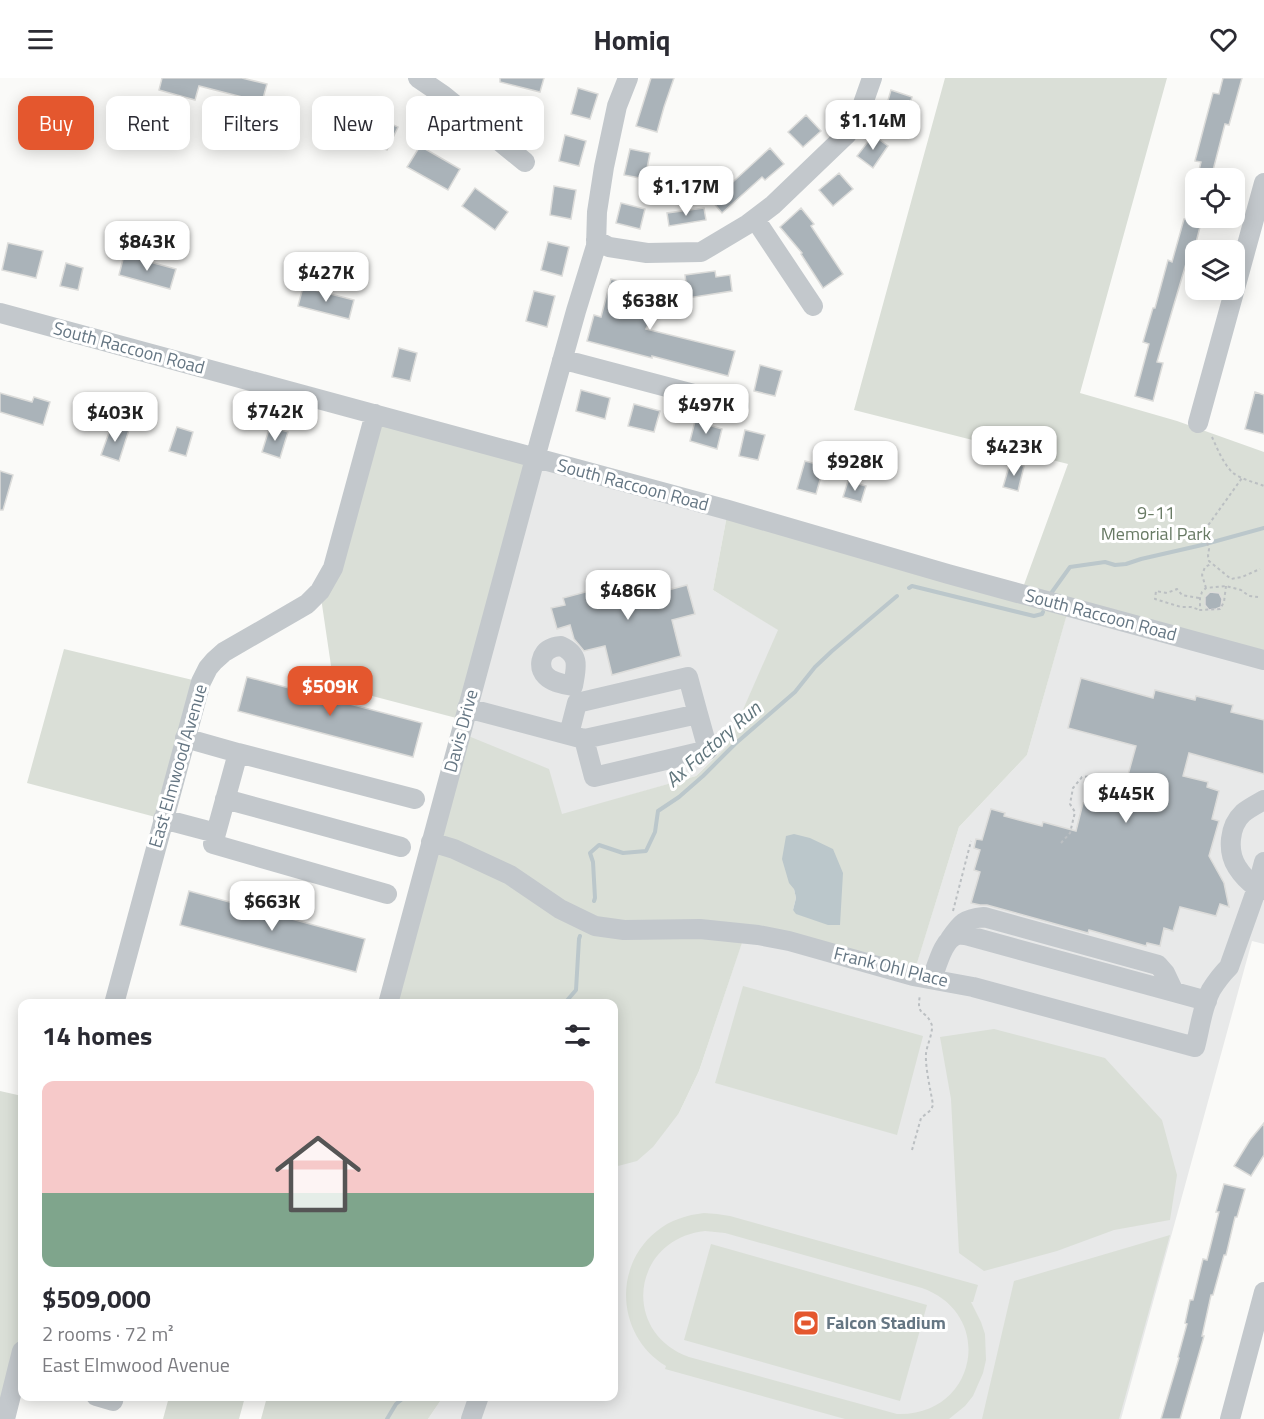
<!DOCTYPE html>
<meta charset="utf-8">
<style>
body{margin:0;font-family:"Titillium Web",sans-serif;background:#f2f2f3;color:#2b2b33;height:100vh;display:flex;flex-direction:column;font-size:22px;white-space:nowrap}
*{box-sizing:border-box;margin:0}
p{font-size:20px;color:#7c7c81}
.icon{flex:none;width:33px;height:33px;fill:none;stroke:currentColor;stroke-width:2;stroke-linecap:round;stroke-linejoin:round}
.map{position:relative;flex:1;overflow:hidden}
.side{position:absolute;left:18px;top:921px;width:600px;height:402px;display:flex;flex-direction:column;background:#fff;border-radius:12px;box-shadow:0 3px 15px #0003}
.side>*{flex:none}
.hud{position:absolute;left:18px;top:18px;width:600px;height:54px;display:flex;gap:12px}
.tools{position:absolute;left:1185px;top:90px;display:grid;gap:12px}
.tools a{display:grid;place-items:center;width:60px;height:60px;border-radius:12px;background:#fff;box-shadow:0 3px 15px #0003;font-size:30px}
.price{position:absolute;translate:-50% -51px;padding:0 14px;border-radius:12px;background:#fff;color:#222;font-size:20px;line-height:39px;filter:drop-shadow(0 2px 3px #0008)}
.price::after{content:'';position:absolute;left:50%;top:36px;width:18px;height:14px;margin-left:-9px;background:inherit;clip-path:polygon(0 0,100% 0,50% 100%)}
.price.current{background:#e4572e;color:#fff}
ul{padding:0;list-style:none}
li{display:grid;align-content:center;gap:12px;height:318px;padding:0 24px}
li+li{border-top:2px solid #e1e1e2}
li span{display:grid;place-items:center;height:186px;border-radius:12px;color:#555}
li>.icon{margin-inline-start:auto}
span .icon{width:108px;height:108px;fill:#fffc;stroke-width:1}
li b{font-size:26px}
h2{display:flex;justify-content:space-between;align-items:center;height:72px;padding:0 24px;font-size:26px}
.tag{padding:0 21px;border-radius:12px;background:#fff;box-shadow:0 3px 15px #0003;font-size:21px;line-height:54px}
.tag.current{background:#e4572e;color:#fff}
header{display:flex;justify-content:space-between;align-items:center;height:78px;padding:0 24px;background:#fff;font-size:27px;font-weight:700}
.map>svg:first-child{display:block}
</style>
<header><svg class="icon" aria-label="menu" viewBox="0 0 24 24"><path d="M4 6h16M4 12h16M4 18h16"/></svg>Homiq<svg class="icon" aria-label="heart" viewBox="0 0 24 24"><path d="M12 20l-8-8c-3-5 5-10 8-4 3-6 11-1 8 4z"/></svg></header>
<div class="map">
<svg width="1264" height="1341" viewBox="0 0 1264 1341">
<rect width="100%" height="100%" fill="#fafaf8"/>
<path fill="#e8e9e9" d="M 535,380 L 728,432 L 713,512 L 779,552 L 727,668 L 696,698 L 562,737 L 461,655 Z
M 1069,528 L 1264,582 L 1264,866 L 1252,863 L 1121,1341 L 428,1341 L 443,1319 L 614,1318 L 614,1088 L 618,1088 L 679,1035 L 699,993 L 745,855 L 913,897 L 959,749 L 1027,677 Z"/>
<path fill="#dadfd7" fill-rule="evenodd" d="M 945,0 L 1167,0 L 1080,315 L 1177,343 L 1264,374 L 1264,582 L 1069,529 L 1027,677 L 959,749 L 913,898 L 745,856 L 699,993 L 679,1035 L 653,1069 L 637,1083 L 618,1088 L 614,1088 L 614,926 L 388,926 L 461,655 L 549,691 L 562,736 L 696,698 L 727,668 L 778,552 L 713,512 L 728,432 L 1021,515 L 1068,386 L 854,332 ZM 794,811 L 828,846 L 793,832 L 796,820 Z
M 375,337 L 535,380 L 464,642 L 334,608 L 320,513 Z
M 64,571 L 201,604 L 163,741 L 27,705 Z
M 743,908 L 923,958 L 897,1057 L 715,1005 Z
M 994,951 L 1105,980 L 1162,1042 L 1177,1097 L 1170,1142 L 1114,1152 L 1057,1173 L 984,1193 L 959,1175 L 951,1021 L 940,959 Z
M 0,1013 L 22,1018 L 22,1273 L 0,1341 Z
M 704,1135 L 717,1136 L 730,1138 L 978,1207 L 973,1224 L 971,1224 L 981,1244 L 985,1256 L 986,1282 L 983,1295 L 973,1318 L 965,1328 L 949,1341 L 845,1341 L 665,1291 L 666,1288 C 617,1259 612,1188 657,1153 C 670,1142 687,1137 704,1135 ZM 705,1153 L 725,1155 L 922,1210 C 997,1237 976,1339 897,1336 L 689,1279 C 620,1254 632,1161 705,1153 Z
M 1170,1157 L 1119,1341 L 982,1341 L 1014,1203 Z
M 711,1166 L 927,1227 L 900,1323 L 684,1262 Z
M 169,1319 L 169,1318 L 245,1319 L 239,1341 L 163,1341 Z
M 267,1319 L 267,1318 L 443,1319 L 428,1341 L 261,1341 Z"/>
<path fill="#bbc7cb" d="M 794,756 L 810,760 L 833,771 L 843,795 L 840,847 L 828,847 L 796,836 L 793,832 L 796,820 L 794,811 L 789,805 L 782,781 L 786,758 Z"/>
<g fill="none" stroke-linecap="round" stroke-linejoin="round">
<path stroke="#bbc7cb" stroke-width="4" d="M 909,510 L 912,508 L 1034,538 L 1042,536 L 1043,534
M 1052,514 L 1070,489 L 1105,484 L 1115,487 L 1126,486 L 1141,481 L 1202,467 L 1264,450
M 594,823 L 595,820 L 593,784 L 590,775 L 599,767 L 623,775 L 646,773 L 655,754 L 658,733 L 679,719 L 703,698 L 735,666 L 795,614 L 815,589 L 832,573 L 897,518
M 564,926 L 576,912 L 579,861 L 580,858
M 387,1341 L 396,1326 L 406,1318"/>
</g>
<path fill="#aab3b9" stroke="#dcdcda" stroke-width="1.5" d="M 162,0 L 242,0 L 267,6 L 262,24 L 199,8 L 195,22 L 159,12 Z
M 500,0 L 544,0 L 540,14 L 500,4 Z
M 651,0 L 674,0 L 664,29 L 657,54 L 636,48 Z
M 1223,0 L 1242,0 L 1229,47 L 1225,46 L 1211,100 L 1197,100 L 1201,84 L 1195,83 L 1206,41 L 1213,15 L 1219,16 Z
M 578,10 L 598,16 L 590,41 L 571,36 Z
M 891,12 L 912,19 L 905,42 L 884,36 Z
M 354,29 L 398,49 L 387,72 L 344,52 Z
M 806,37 L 821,53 L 803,69 L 788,54 Z
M 565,57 L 586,63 L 579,88 L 559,83 Z
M 873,57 L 888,68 L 873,90 L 857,78 Z
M 420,68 L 460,91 L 448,112 L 407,89 Z
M 770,70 L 784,86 L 765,102 L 762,99 L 722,135 L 712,123 Z
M 630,71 L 650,75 L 645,101 L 624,97 Z
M 839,95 L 853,111 L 833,128 L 819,112 Z
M 554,108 L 576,112 L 571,141 L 550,137 Z
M 475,110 L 508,134 L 495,152 L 462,128 Z
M 1192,119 L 1196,119 L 1196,144 L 1201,145 L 1192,180 L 1188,179 L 1157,284 L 1163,285 L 1153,323 L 1135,318 L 1149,266 L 1143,264 L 1153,230 L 1155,230 L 1168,182 L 1172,184 L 1184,141 L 1186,141 Z
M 621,125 L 645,131 L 640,151 L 616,145 Z
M 704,130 L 706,142 L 669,148 L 667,135 Z
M 801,130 L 814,146 L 811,148 L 843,196 L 823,210 L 801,176 L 802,175 L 780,149 Z
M 548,164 L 569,169 L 562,198 L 541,192 Z
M 8,165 L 43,173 L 36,200 L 2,192 Z
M 124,177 L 176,191 L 170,211 L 119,197 Z
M 66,185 L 83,190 L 78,212 L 60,208 Z
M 715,193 L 716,199 L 730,197 L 732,213 L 688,220 L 685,197 Z
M 611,201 L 640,209 L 642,203 L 663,213 L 646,251 L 735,273 L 728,298 L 652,278 L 652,280 L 587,263 L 594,237 L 601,239 Z
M 303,209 L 354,222 L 349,241 L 298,228 Z
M 534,213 L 555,218 L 547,249 L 526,243 Z
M 399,270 L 417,275 L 410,303 L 392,299 Z
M 760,287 L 782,293 L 775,318 L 754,313 Z
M 581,312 L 610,320 L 605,341 L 576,333 Z
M 1255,314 L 1264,317 L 1264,356 L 1245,351 Z
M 0,315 L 32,324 L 34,319 L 50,324 L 43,347 L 0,334 Z
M 634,326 L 660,333 L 654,354 L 628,348 Z
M 695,343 L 722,351 L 717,371 L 690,363 Z
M 112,346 L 129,352 L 119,383 L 101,377 Z
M 270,348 L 288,354 L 280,380 L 262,374 Z
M 177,349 L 193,354 L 186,378 L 169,373 Z
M 745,352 L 765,357 L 758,382 L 739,378 Z
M 805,383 L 824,388 L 816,416 L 797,411 Z
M 1010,385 L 1024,388 L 1018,413 L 1003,409 Z
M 0,393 L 13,397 L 3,432 L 0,432 Z
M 848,403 L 866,408 L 861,424 L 843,419 Z
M 659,494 L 664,513 L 687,507 L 695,536 L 672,542 L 681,578 L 612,597 L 605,568 L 584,573 L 574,561 L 570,547 L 557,551 L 551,530 L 565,527 L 563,520 Z
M 1210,514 L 1219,515 L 1222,521 L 1221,529 L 1216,531 L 1209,532 L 1205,527 L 1205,519 Z
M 247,599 L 422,645 L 413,679 L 238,633 Z
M 1081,600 L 1153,620 L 1155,612 L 1195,622 L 1196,618 L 1233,627 L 1231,634 L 1264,642 L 1264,696 L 1189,675 L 1183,698 L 1208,704 L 1207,709 L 1219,713 L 1212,741 L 1219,743 L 1209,778 L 1224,805 L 1229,829 L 1220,826 L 1216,838 L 1180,829 L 1173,853 L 1164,850 L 1160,868 L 1147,865 L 1146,868 L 1089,852 L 1088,855 L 987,827 L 980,827 L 971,825 L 980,794 L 974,792 L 980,772 L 974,770 L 976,761 L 982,762 L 991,731 L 1005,735 L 1004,738 L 1042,748 L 1043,744 L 1076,753 L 1083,725 L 1085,725 L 1088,717 L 1123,715 L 1136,668 L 1068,650 Z
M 189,813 L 365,861 L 356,894 L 180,847 Z
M 1264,1045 L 1264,1077 L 1251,1098 L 1234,1088 L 1250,1062 Z
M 1224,1106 L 1245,1111 L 1237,1139 L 1235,1139 L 1226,1177 L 1224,1177 L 1213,1217 L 1211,1217 L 1202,1258 L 1204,1258 L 1180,1341 L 1161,1341 L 1179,1280 L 1178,1279 L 1187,1246 L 1185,1245 L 1190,1222 L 1193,1222 L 1203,1181 L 1207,1182 L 1219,1134 L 1216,1134 Z"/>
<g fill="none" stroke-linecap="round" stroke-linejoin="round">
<path stroke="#bbbfc2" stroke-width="2" stroke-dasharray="3 3" stroke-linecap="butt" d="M 1212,359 C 1217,370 1223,385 1232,394 C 1240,401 1254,404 1264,408
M 1204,453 L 1209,471 L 1208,478 L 1209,483 L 1231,501 L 1242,499 L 1260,491
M 1146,461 L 1204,453 L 1242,400
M 1226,508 L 1224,524 L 1220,531 L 1200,532 L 1200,520 L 1202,514 L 1206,510 L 1226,508 L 1241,512 L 1249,518 L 1258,519
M 1206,510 L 1202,497 L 1205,489 L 1211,486
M 1199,520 L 1182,517 L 1177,511 L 1167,515 L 1156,513 L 1155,521 L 1181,529 L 1191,529 L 1200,532
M 1061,765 L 1070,755 L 1075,734 L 1070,726 L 1073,710 L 1082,699 L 1095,698 L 1115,703 L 1119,712
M 953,833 L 971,763
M 912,1072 L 921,1040 L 931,1032 L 933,1027 C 931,1014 925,989 926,976 C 926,969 935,951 931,945 C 925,931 916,939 920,917"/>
<path stroke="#c3c8cc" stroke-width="20" d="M 418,0 L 443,17 L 525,84
M 755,141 L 813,228
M 596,162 L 609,169 L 647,175 L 701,174 L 748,146 L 773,127 L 847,56 L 859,37 L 872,0
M 0,235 L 728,432 L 948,496 L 1264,582
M 562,282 L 576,285 L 739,328
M 1198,345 L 1264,105
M 561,568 C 581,577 576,590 573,608 C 565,606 553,605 546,598 C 538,590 540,574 552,570 C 553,569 560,568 561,568 Z
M 467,630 L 584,661 L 589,660 L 698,636 L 688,599 L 577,625 L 569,656
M 185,660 L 238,675
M 584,661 L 594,699 L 708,672 L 698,636
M 225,721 L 401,769
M 1264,722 C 1257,726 1249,730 1243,735 C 1229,748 1227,773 1237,789 C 1242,797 1249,804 1257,810 L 1264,784
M 163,741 L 216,755
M 431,764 L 454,771 L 510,797 L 560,831 L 595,848 L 624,852 L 700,851 L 758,857 L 789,863 L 913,898 L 973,909 L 1195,969 C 1200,951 1202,929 1211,912 C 1216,904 1222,896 1229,889 L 1257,810 L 1264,812
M 387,816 L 213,766 L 238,675 L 415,721
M 950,861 C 961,845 964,841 984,839 L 1158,887 L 1165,895 L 1174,914
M 932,901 C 937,888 943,860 958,857 C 963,856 969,858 973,859 L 1207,923
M 114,926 L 201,604 L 208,590 L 214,583 L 224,574 L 295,533 L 307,526 L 320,513 L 333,490 L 375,336
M 388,926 L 540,362 L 576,233 L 596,168 L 597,134 L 604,89 L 617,28 L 628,0
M 96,1318 L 113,1323 L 114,1318
M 5,1341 L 22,1273
M 471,1341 L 479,1318
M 1230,1341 L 1264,1214"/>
</g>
<defs>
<symbol id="stadium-square" viewBox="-11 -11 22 22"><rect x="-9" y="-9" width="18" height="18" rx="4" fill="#e4572e" stroke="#fff"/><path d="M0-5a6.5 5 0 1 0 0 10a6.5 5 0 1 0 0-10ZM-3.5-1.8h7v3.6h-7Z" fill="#fff"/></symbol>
</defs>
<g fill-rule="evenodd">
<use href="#stadium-square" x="791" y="1230" width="30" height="30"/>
</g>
<g text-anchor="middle" stroke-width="6" stroke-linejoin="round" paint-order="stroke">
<g font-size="18" fill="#657683" stroke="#fff">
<text transform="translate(129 270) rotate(15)" y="6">South Raccoon Road</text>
<text transform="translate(633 407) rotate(15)" y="6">South Raccoon Road</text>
<text transform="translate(1101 537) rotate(15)" y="6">South Raccoon Road</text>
<text transform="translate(461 653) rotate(-75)" y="6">Davis Drive</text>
<text transform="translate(178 688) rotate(-74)" y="6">East Elmwood Avenue</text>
<text transform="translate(891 889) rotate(14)" y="6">Frank Ohl Place</text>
</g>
<g font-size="18" fill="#687a64" stroke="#fff">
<text x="1156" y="441">9-11<tspan x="1156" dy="21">Memorial Park</tspan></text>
</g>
<g font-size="18" font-weight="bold" fill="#657683" stroke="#fff" text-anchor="start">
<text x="826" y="1251">Falcon Stadium</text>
</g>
<g font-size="20" font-style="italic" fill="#60757c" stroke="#fff">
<text transform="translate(713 666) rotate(-41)" y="7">Ax Factory Run</text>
</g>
</g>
</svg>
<div class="tools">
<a><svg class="icon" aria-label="locate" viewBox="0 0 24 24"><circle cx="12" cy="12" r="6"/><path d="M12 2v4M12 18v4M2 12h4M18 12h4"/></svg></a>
<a><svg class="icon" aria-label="layers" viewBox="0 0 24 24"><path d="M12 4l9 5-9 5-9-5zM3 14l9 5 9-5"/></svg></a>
</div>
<b class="price" style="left:873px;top:73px">$1.14M</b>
<b class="price" style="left:686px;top:139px">$1.17M</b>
<b class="price" style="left:147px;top:194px">$843K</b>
<b class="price" style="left:326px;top:225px">$427K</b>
<b class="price" style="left:650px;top:253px">$638K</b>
<b class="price" style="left:706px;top:357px">$497K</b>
<b class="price" style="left:275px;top:364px">$742K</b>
<b class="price" style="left:115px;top:365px">$403K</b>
<b class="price" style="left:1014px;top:399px">$423K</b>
<b class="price" style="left:855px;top:414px">$928K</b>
<b class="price" style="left:628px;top:543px">$486K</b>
<b class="price current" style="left:330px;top:639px">$509K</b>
<b class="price" style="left:1126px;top:746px">$445K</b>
<b class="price" style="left:272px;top:854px">$663K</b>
<div class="hud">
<a class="tag current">Buy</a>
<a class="tag">Rent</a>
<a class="tag">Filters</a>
<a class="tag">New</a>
<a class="tag">Apartment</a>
</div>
<section class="side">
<h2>14 homes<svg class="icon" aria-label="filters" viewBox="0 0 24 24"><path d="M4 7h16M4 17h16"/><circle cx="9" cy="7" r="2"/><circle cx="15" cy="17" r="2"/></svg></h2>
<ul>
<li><span style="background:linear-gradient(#f6c9c9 60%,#7fa58c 0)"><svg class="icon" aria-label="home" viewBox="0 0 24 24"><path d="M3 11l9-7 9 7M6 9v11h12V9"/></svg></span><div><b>$509,000</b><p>2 rooms · 72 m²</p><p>East Elmwood Avenue</p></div></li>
</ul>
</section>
</div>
